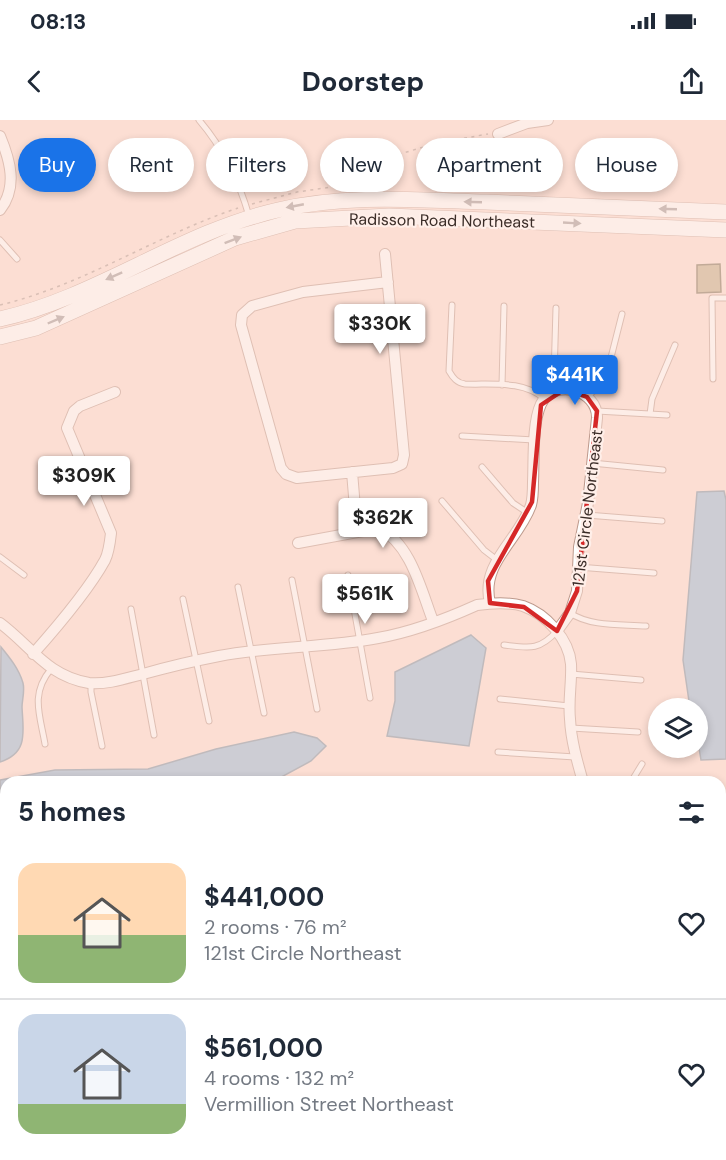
<!DOCTYPE html>
<meta charset="utf-8">
<style>
body{margin:0;font-family:"DM Sans",sans-serif;background:#f6f6f7;color:#1f2937;height:100vh;display:flex;flex-direction:column;font-size:22px;white-space:nowrap}
*{box-sizing:border-box;margin:0}
p{font-size:20px;color:#747a83}
.icon{flex:none;width:33px;height:33px;fill:none;stroke:currentColor;stroke-width:2;stroke-linecap:round;stroke-linejoin:round}
.map{position:relative;flex:1;overflow:hidden}
.sheet{position:absolute;left:0px;top:656px;width:726px;height:386px;display:flex;flex-direction:column;background:#fff;border-radius:18px 18px 0 0;box-shadow:0 3px 9px #0003}
.sheet>*{flex:none}
.guide{position:absolute;left:18px;top:18px;width:690px;height:54px;display:flex;gap:12px}
.tools{position:absolute;left:648px;top:578px;display:grid;gap:12px}
.tools a{display:grid;place-items:center;width:60px;height:60px;border-radius:50%;background:#fff;box-shadow:0 3px 9px #0003;font-size:30px}
.price{position:absolute;translate:-50% -51px;padding:0 14px;border-radius:6px;background:#fff;color:#222;font-size:20px;line-height:39px;filter:drop-shadow(0 2px 3px #0008)}
.price::after{content:'';position:absolute;left:50%;top:36px;width:18px;height:14px;margin-left:-9px;background:inherit;clip-path:polygon(0 0,100% 0,50% 100%)}
.price.active{background:#1a73e8;color:#fff}
ul{padding:0;list-style:none}
li{display:flex;align-items:center;gap:18px;height:150px;padding:0 18px}
li+li{border-top:2px solid #e0e1e3}
li span{display:grid;place-items:center;flex:none;width:168px;height:120px;border-radius:18px;color:#555}
li>.icon{margin-inline-start:auto}
span .icon{width:72px;height:72px;fill:#fffc;stroke-width:1}
li b{font-size:26px}
h2{display:flex;justify-content:space-between;align-items:center;height:72px;padding:0 18px;font-size:26px}
.chip{padding:0 21px;border-radius:27px;background:#fff;box-shadow:0 3px 9px #0003;font-size:21px;line-height:54px}
.chip.active{background:#1a73e8;color:#fff}
.status{display:flex;justify-content:space-between;align-items:center;height:42px;padding:0 30px;background:#fff;direction:ltr}
.status svg{height:16px;fill:currentColor}
header{display:flex;justify-content:space-between;align-items:center;height:78px;padding:0 18px;background:#fff;font-size:27px;font-weight:700}
.map>svg:first-child{display:block}
</style>
<div class="status"><b>08:13</b><svg viewBox="0 0 49 12"><path d="M0 12V9h3v3zM5 12V6h3v6zM10 12V3h3v9zM15 12V0h3v12zM26 1h20v11H26zM47 4h2v5h-2z"/></svg></div>
<header><svg class="icon" aria-label="back" viewBox="0 0 24 24"><path d="M15 5l-7 7 7 7"/></svg>Doorstep<svg class="icon" aria-label="share" viewBox="0 0 24 24"><path d="M12 15V3M7 8l5-5 5 5M5 13v7h14v-7"/></svg></header>
<div class="map">
<svg width="726" height="1040" viewBox="0 0 726 1040">
<rect width="100%" height="100%" fill="#fcded3"/>
<path fill="#94b9d5" stroke="#798fa1" stroke-width="1.5" d="M 724,371 L 726,380 L 726,639 L 701,640 L 698,622 L 698,588 L 690,588 L 683,540 L 697,372 Z
M 471,515 L 486,528 L 469,626 L 387,616 L 395,581 L 395,552 Z
M 1,527 C 10,538 19,549 23,563 C 25,571 22,580 22,587 C 23,611 29,633 0,642 Z
M 294,612 L 317,618 L 326,626 L 311,641 L 274,661 L 6,662 L 6,949 L 0,933 L 0,660 L 55,650 L 148,649 L 216,629 Z
M 27,1035 L 90,1035 L 88,1040 L 26,1040 Z
M 246,1035 L 296,1035 L 297,1040 L 252,1040 Z
M 479,1035 L 551,1035 L 552,1040 L 492,1040 Z"/>
<path fill="#c0aa85" stroke="#7d6c50" stroke-width="1.5" d="M 720,144 L 721,172 L 697,173 L 697,145 Z"/>
<g fill="none" stroke-linecap="round" stroke-linejoin="round">
<defs>
<path id="lane" d="M 199,0 C 223,28 239,61 249,96
M 0,120 L 17,139
M 452,185 L 449,251 C 453,258 457,263 465,264 C 492,265 523,260 545,279
M 556,188 L 554,257 L 558,270
M 713,259 L 712,178 L 726,178
M 502,265 L 504,186
M 587,277 L 605,261 L 622,194
M 597,291 L 667,295
M 650,294 L 652,279 L 675,225
M 462,316 L 534,320
M 592,343 L 663,350
M 482,347 L 513,383 L 528,393
M 442,381 L 484,430 L 497,440
M 587,395 L 662,401
M 0,437 L 24,455
M 578,447 L 654,453
M 348,455 L 370,578
M 292,460 L 317,589
M 238,467 L 264,593
M 183,479 L 209,601
M 131,489 L 154,615
M 570,493 C 591,507 622,504 646,506
M 504,525 C 529,528 539,531 557,511
M 571,554 L 641,560
M 91,563 L 91,572 L 102,626
M 500,579 L 569,586
M 571,608 L 638,612
M 45,624 C 40,595 30,574 51,549
M 498,632 L 575,637
M 631,662 L 642,644
M 720,718 L 726,709
M 720,821 L 726,812"/>
<path id="street" d="M 498,14 L 527,3 L 548,0
M 0,16 C 10,40 18,67 0,90
M 385,134 L 404,335 L 402,344 L 393,348 L 297,358 L 286,354 L 281,348 L 241,205 L 242,195 L 252,186 L 303,172 L 388,162
M 352,352 L 357,412
M 298,423 L 379,408 C 411,424 421,470 433,501
M 490,483 C 480,443 519,420 531,385 C 533,378 533,369 533,362 C 534,341 532,303 541,284 C 554,257 598,270 597,298 L 588,383 L 579,427 L 577,471 L 570,493 L 557,511
M 0,503 C 31,526 47,556 89,563 C 106,565 127,558 143,554 C 168,547 193,541 219,536 C 271,526 325,528 378,518 C 412,512 446,499 477,485 C 492,483 509,482 523,486 C 546,494 569,519 571,544 C 572,562 568,580 570,599 C 571,620 577,641 583,662
M 33,534 C 57,507 88,471 105,440 C 109,432 110,422 111,413 L 67,308 L 74,291 L 80,286 L 115,272
M 720,768 L 726,772
M 200,1035 L 205,1040
M 391,1040 L 393,1035"/>
<path id="secondary" d="M 0,199 C 98,177 180,112 278,90 C 347,74 416,80 486,82 C 566,85 646,88 726,92
M 0,217 L 36,208 L 235,118 L 295,101 L 389,96 L 726,110
M 720,858 L 726,858
M 720,872 L 726,872
M 129,1040 L 135,1035
M 147,1040 L 153,1035"/>
</defs>
<use href="#lane" stroke="#bd9a8d" stroke-width="7"/>
<use href="#street" stroke="#bd9a8d" stroke-width="12"/>
<use href="#secondary" stroke="#bd9a8d" stroke-width="16"/>
<path stroke="#b19a91" stroke-width="1.5" stroke-dasharray="3 4.5" stroke-linecap="butt" d="M 252,84 L 297,72 L 353,64 L 388,40 L 400,34 L 437,23 L 488,14
M 0,185 C 84,165 157,115 238,88
M 720,995 L 726,983
M 619,1035 L 626,1040
M 578,1040 L 586,1035
M 691,1040 L 695,1035"/>
<use href="#lane" stroke="#fff" stroke-width="5"/>
<use href="#street" stroke="#fff" stroke-width="10"/>
<use href="#secondary" stroke="#fff" stroke-width="15"/>
</g>
<defs><path id="oneway-solid" d="M-6-.8H1V-3.2L6.5 0L1 3.2V.8H-6Z" transform="scale(1.5)"/></defs>
<g fill="#9d9694">
<use href="#oneway-solid" transform="translate(473 82) rotate(-178)"/>
<use href="#oneway-solid" transform="translate(295 86) rotate(169)"/>
<use href="#oneway-solid" transform="translate(668 89) rotate(-178)"/>
<use href="#oneway-solid" transform="translate(572 103) rotate(3)"/>
<use href="#oneway-solid" transform="translate(233 120) rotate(-21)"/>
<use href="#oneway-solid" transform="translate(114 156) rotate(156)"/>
<use href="#oneway-solid" transform="translate(56 200) rotate(-23)"/>
</g>
<path d="M0 0H726V1040H0ZM 565,269 L 587,277 L 597,291 L 577,471 L 557,511 L 524,487 L 490,483 L 488,461 L 532,382 L 541,285 Z" fill="#fcded3" fill-opacity=".55" fill-rule="evenodd"/>
<path fill="none" stroke="#d62828" stroke-width="4.5" stroke-linejoin="round" d="M 565,269 L 587,277 L 597,291 L 577,471 L 557,511 L 524,487 L 490,483 L 488,461 L 532,382 L 541,285 Z"/>
<g text-anchor="middle" stroke-width="4.5" stroke-linejoin="round" paint-order="stroke">
<g font-size="16" fill="#3b2d28" stroke="#ffefe9">
<text transform="translate(442 100) rotate(1)" y="6">Radisson Road Northeast</text>
<text transform="translate(587 388) rotate(-83)" y="6">121st Circle Northeast</text>
</g>
</g>
</svg>
<div class="tools">
<a><svg class="icon" aria-label="layers" viewBox="0 0 24 24"><path d="M12 4l9 5-9 5-9-5zM3 14l9 5 9-5"/></svg></a>
</div>
<b class="price" style="left:380px;top:235px">$330K</b>
<b class="price active" style="left:575px;top:286px">$441K</b>
<b class="price" style="left:84px;top:387px">$309K</b>
<b class="price" style="left:383px;top:429px">$362K</b>
<b class="price" style="left:365px;top:505px">$561K</b>
<div class="guide">
<a class="chip active">Buy</a>
<a class="chip">Rent</a>
<a class="chip">Filters</a>
<a class="chip">New</a>
<a class="chip">Apartment</a>
<a class="chip">House</a>
</div>
<section class="sheet">
<h2>5 homes<svg class="icon" aria-label="filters" viewBox="0 0 24 24"><path d="M4 7h16M4 17h16"/><circle cx="9" cy="7" r="2"/><circle cx="15" cy="17" r="2"/></svg></h2>
<ul>
<li><span style="background:linear-gradient(#ffd9b3 60%,#8fb573 0)"><svg class="icon" aria-label="home" viewBox="0 0 24 24"><path d="M3 11l9-7 9 7M6 9v11h12V9"/></svg></span><div><b>$441,000</b><p>2 rooms · 76 m²</p><p>121st Circle Northeast</p></div><svg class="icon" aria-label="heart" viewBox="0 0 24 24"><path d="M12 20l-8-8c-3-5 5-10 8-4 3-6 11-1 8 4z"/></svg></li>
<li><span style="background:linear-gradient(#c9d6e8 75%,#8fb573 0)"><svg class="icon" aria-label="home" viewBox="0 0 24 24"><path d="M3 11l9-7 9 7M6 9v11h12V9"/></svg></span><div><b>$561,000</b><p>4 rooms · 132 m²</p><p>Vermillion Street Northeast</p></div><svg class="icon" aria-label="heart" viewBox="0 0 24 24"><path d="M12 20l-8-8c-3-5 5-10 8-4 3-6 11-1 8 4z"/></svg></li>
</ul>
</section>
</div>
